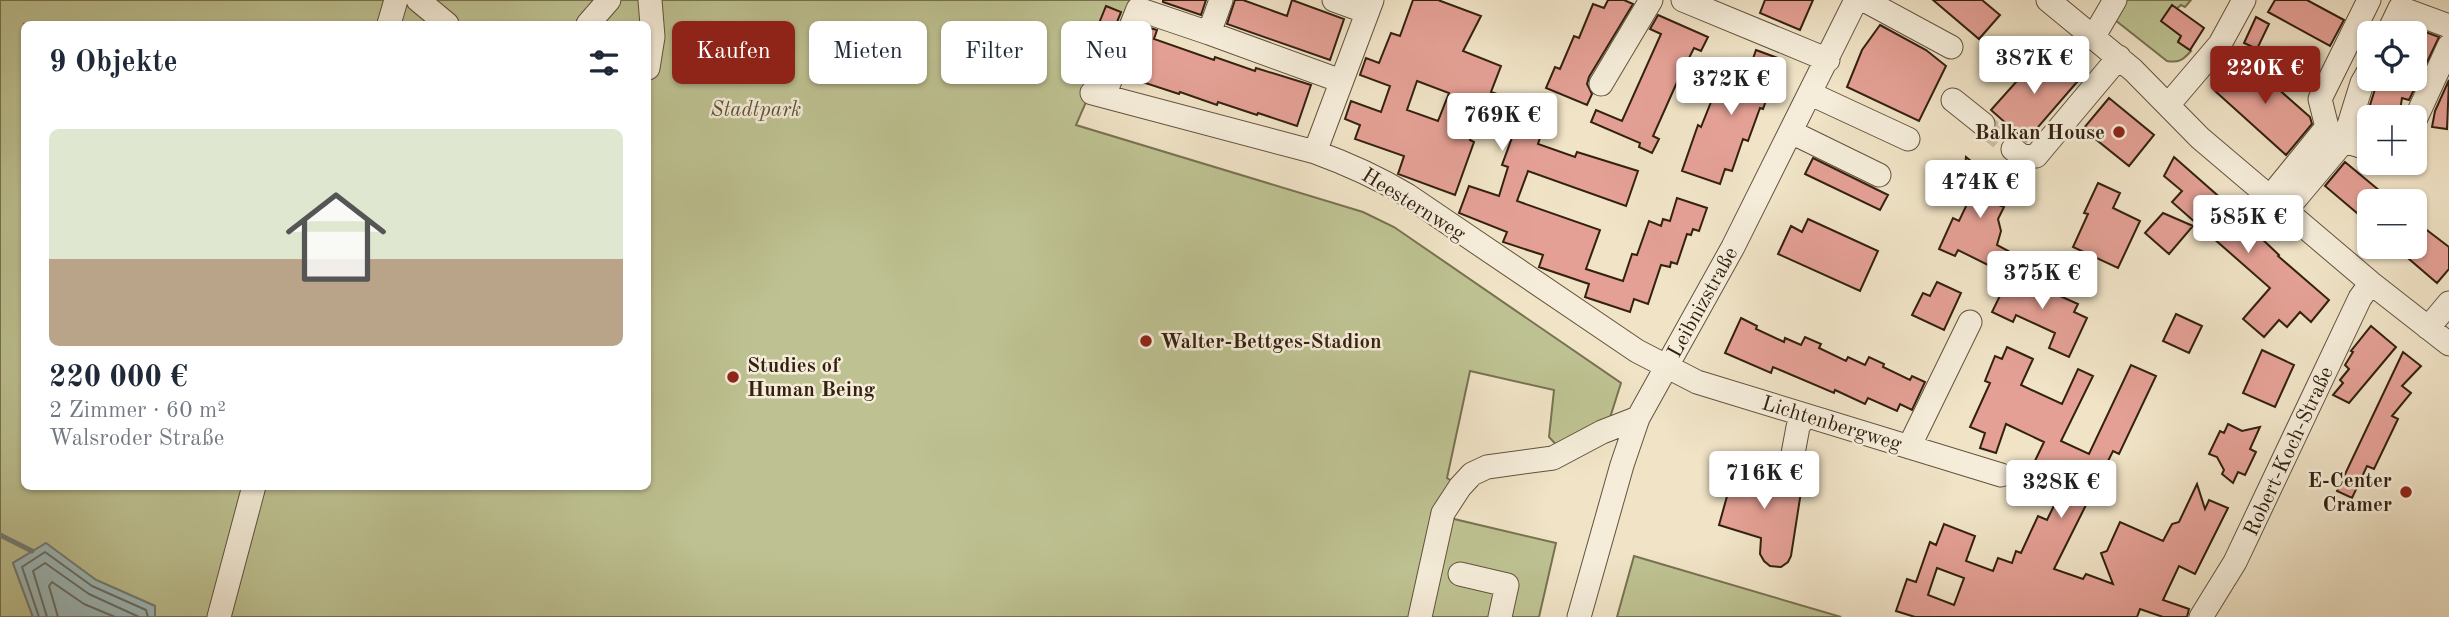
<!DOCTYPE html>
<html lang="de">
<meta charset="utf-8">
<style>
body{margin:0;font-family:"Old Standard TT",serif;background:#f6f6f7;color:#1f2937;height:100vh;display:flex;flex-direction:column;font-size:26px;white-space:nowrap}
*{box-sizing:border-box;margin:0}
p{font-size:23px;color:#747a83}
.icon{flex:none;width:38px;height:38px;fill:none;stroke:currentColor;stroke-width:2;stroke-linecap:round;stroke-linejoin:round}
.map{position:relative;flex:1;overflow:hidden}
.side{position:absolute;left:21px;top:21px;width:630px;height:469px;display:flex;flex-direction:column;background:#fff;border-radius:10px;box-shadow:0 2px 5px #0004}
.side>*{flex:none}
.guide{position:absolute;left:672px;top:21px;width:665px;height:63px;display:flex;gap:14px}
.buttons{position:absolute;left:2357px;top:21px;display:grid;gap:14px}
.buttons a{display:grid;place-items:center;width:70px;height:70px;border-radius:10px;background:#fff;box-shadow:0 2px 5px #0004;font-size:35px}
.price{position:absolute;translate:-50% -60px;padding:0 16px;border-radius:7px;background:#fff;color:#222;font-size:23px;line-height:46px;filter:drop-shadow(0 2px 4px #0008)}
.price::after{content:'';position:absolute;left:50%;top:42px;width:21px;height:16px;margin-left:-10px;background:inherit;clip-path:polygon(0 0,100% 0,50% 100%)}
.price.selected{background:#8f2418;color:#fff}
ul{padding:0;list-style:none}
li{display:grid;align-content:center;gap:14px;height:371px;padding:0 28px}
li span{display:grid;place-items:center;height:217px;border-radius:10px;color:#555}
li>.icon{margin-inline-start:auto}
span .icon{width:126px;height:126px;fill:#fffc;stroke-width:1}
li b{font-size:30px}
h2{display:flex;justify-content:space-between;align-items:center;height:84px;padding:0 28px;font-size:30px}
.tag{padding:0 24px;border-radius:10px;background:#fff;box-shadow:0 2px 5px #0004;font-size:24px;line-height:63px}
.tag.selected{background:#8f2418;color:#fff}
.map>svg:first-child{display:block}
</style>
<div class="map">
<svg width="2449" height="617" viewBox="0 0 2449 617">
<rect width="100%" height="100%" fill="#f0e3c6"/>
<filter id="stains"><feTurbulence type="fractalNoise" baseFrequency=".00286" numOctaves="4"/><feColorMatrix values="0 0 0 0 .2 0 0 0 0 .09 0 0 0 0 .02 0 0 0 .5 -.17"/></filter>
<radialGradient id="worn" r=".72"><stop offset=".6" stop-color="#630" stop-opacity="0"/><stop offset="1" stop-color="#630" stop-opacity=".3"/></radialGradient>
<path fill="#bec292" stroke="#787251" stroke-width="2" fill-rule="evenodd" d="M 0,0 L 1130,0 L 1076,125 L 1363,212 L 1394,227 L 1621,383 L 1608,424 L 1560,449 L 1549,437 L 1554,390 L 1470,371 L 1447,478 L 1469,491 L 1450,518 L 1556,543 L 1539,617 L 155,617 L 155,606 L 96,580 L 46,544 L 13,563 L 33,617 L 0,617 ZM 24,24 L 648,24 L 648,486 L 24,486 Z
M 2124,0 L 2191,0 L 2185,7 L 2181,5 L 2162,21 L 2181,36 L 2178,42 L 2191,51 C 2183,60 2179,63 2167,61 L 2115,20 Z
M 1634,556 L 1841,617 L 1617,617 Z"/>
<path fill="#9dbcbe" stroke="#737e78" stroke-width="2" d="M 46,543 L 96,580 L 155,606 L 155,617 L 33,617 L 13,563 Z"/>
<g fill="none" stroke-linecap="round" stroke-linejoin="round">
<path stroke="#686e67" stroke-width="2" d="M 39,617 L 22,567 L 45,552 L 92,586 L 146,610 L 148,617
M 47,617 L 33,571 L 45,563 L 89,594 L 139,617
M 58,617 L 49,586 L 52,582 L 84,604 L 115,617"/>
<path stroke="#737e78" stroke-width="5" d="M 0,535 L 32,551"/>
</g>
<path fill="#e4a095" stroke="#332110" stroke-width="2" fill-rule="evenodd" d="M 1163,0 L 1206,0 L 1201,15 L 1163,2 Z
M 1235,0 L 1243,0 L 1287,16 L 1292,0 L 1344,19 L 1330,60 L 1227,24 Z
M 1413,0 L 1438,0 L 1481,16 L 1463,51 L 1501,66 L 1491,92 L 1524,103 L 1526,96 L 1551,105 L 1538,144 L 1575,157 L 1577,152 L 1638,171 L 1626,206 L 1528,171 L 1527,174 L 1517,201 L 1600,230 L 1586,269 L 1623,281 L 1632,254 L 1637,255 L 1649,221 L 1661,226 L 1663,219 L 1670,221 L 1677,198 L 1707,208 L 1699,231 L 1693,229 L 1691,235 L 1687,234 L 1677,264 L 1671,262 L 1670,267 L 1661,265 L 1648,304 L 1634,299 L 1630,312 L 1585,297 L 1589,284 L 1539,267 L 1543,255 L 1503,242 L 1507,232 L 1459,213 L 1469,186 L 1499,196 L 1508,167 L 1502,165 L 1517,124 L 1480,111 L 1470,140 L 1474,142 L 1455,195 L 1398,174 L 1404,156 L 1355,139 L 1360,125 L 1345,119 L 1351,101 L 1381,112 L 1390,86 L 1360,75 L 1366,58 L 1379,63 L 1391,33 L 1400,36 ZM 1417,81 L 1449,93 L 1438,121 L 1407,110 Z
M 1608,0 L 1624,0 L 1633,4 L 1589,77 L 1587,84 L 1592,94 L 1587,105 L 1546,88 L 1555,67 L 1560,69 L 1574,36 L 1579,38 L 1593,4 L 1604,8 Z
M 1765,0 L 1813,0 L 1800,30 L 1760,13 Z
M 1933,0 L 1982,0 L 2000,15 L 1979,39 Z
M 2275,0 L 2307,0 L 2344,20 L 2330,46 L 2268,12 Z
M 2172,5 L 2204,28 L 2190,50 L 2178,42 L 2181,36 L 2161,21 Z
M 1106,6 L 1121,12 L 1098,69 L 1083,63 Z
M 1658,15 L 1708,37 L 1701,51 L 1694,48 L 1678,80 L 1653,136 L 1659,139 L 1652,153 L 1639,147 L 1640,143 L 1591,122 L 1596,110 L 1622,121 L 1661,34 L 1650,29 Z
M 2256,17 L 2269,24 L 2257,49 L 2244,43 Z
M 1880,25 L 1926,50 L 1946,66 L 1919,121 L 1847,87 L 1862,50 Z
M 1146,27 L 1157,30 L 1154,39 L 1214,60 L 1215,57 L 1255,71 L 1256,68 L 1311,85 L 1297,126 L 1258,113 L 1257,115 L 1218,102 L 1217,105 L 1180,92 L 1179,94 L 1139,81 L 1141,76 L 1129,72 Z
M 2415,28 L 2439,37 L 2409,100 L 2402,98 L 2399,117 L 2370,117 L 2370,134 L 2362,131 L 2375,89 L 2381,79 L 2415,79 Z
M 1756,50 L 1783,60 L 1777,77 L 1775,76 L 1763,109 L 1760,108 L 1748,141 L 1743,139 L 1732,171 L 1725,169 L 1720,184 L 1682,171 L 1698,125 L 1701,127 L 1727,62 L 1749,70 Z
M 2043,52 L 2077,82 L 2026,141 L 1991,110 Z
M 2243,58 L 2310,117 L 2312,124 L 2286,155 L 2215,91 Z
M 2449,80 L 2447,129 L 2432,127 L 2435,111 Z
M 2109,98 L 2154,135 L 2129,166 L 2083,129 Z
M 1966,157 L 1983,171 L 1986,165 L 2010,176 L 1996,204 L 2004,207 L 1998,219 L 2001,231 L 1997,245 L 2014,254 L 2002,272 L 1958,250 L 1955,256 L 1939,249 L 1953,218 L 1959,221 L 1979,179 L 1964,179 Z
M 2174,157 L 2224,201 L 2221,206 L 2260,237 L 2279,255 L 2278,256 L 2329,300 L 2311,322 L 2300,312 L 2287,327 L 2279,320 L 2264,337 L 2243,319 L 2270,288 L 2172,202 L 2182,191 L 2164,176 Z
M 1813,158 L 1888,195 L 1880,210 L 1805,174 Z
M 2345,162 L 2392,201 L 2370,201 L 2370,224 L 2325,186 Z
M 2098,183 L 2120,193 L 2113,208 L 2140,221 L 2118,268 L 2073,247 L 2088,214 L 2084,213 Z
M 2163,213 L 2193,226 L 2169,254 L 2145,233 Z
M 1808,219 L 1878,251 L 1860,291 L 1778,254 L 1791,226 L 1802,232 Z
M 2415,221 L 2449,247 L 2449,269 L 2437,283 L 2395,247 L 2415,247 Z
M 2011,273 L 2033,283 L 2035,277 L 2045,282 L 2054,286 L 2051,292 L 2078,304 L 2074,312 L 2087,318 L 2069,357 L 2049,348 L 2055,333 L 2016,315 L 2013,322 L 1992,312 Z
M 1937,282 L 1961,293 L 1944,330 L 1912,315 L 1923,293 L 1930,296 Z
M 2176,314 L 2202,326 L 2189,353 L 2163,341 Z
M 1741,318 L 1757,326 L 1756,329 L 1784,342 L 1785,338 L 1801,345 L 1805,337 L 1821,344 L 1819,348 L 1846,361 L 1848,357 L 1865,365 L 1869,357 L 1884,364 L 1883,367 L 1910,380 L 1912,376 L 1925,382 L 1912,410 L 1900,404 L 1897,411 L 1868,398 L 1865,404 L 1835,390 L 1834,393 L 1773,367 L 1771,373 L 1725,353 Z
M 2371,326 L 2396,347 L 2349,403 L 2333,395 L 2343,383 L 2340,380 L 2349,369 L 2345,365 L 2353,352 L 2351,351 Z
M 2007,347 L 2033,359 L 2021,385 L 2062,404 L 2078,369 L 2093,376 L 2061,441 L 2089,454 L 2131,365 L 2156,376 L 2119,454 L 2113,451 L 2054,569 L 2083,579 L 2086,574 L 2113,584 L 2101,553 L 2107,551 L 2120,522 L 2163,541 L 2172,524 L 2179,522 L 2197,484 L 2205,509 L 2209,500 L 2228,508 L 2195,574 L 2179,566 L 2163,600 L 2189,609 L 2187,617 L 2163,617 L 2140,609 L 2137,617 L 1915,617 L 1896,611 L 1907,579 L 1916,582 L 1930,542 L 1936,545 L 1944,524 L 1975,536 L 1966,561 L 1993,571 L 1998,558 L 2012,563 L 2016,551 L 2021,553 L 2038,516 L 2047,520 L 2066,481 L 2033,465 L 2044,442 L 2006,424 L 1996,453 L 1980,448 L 1985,433 L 1970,427 L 1990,383 L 1985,381 L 1995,356 L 2002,359 ZM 1937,568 L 1964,578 L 1954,605 L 1928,595 Z
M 2262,350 L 2294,365 L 2275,407 L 2243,393 Z
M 2403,352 L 2421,366 L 2402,386 L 2411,393 L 2392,416 L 2398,419 L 2374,469 L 2367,466 L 2352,498 L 2337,491 Z
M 2228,424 L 2242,431 L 2260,427 L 2250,449 L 2256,452 L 2245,475 L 2238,472 L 2233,483 L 2222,474 L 2224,470 L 2217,457 L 2209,454 L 2220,431 L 2224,433 Z
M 1736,464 L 1771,473 L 1803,479 L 1791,556 L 1788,562 L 1781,567 L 1770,566 L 1764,561 L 1760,554 L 1761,538 L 1719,525 Z"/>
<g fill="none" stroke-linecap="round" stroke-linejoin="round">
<path stroke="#cabca2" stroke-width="23" stroke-dasharray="23 11" stroke-linecap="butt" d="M 1983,124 L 2013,149"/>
<defs>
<path id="minor" d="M 418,0 L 447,24
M 1221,0 L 1209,33 L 1341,81
M 1334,0 L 1367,12
M 1683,0 L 1828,60
M 1864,0 L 1951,47
M 2048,0 L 2133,70 L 2200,138 L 2371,283 L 2449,344
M 389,24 L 396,0
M 588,24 L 609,0
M 2388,33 L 2400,8 L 2449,26
M 2094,36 L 2115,0
M 648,68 L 653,37 L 650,0
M 1601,84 L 1651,0
M 1092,93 L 1315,152 C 1348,164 1377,177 1407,195 L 1637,351 L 1697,382 L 2001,475
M 1811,94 L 1908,139
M 1104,96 L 1138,9 L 1209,33
M 1953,100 L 1983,124
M 2168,105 L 2220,44 L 2244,0
M 2415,120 L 2449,46
M 1791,132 L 1879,175
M 2344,141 L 2362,83 L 2370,69
M 2013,149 L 2023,157 L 2036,156 L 2119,57
M 1315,152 L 1372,0
M 2270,197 L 2327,127 L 2320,99 L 2369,0
M 2286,210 L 2344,141 L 2370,149
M 2428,328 L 2449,303
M 1909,447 L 1970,322
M 1792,459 L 1798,427 L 1805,415
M 1460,574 L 1507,585 L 1500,617
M 219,617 L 254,486
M 1420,617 L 1443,513 L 1460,487 L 1472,474 L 1487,467 L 1553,458 L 1602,432 L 1638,418
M 1579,617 L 1622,465 L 1638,418 L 1733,247 L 1856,0
M 2201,617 L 2235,562 L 2360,298 L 2371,283"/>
</defs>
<use href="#minor" stroke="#62523e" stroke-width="25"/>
<use href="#minor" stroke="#f5edda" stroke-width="23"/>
</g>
<g fill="#8f2418" stroke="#f5edda" stroke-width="2.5">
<circle cx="2119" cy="132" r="7"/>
<circle cx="1146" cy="341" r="7"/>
<circle cx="733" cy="377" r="7"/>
<circle cx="2406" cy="492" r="7"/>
</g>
<g text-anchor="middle" stroke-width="5" stroke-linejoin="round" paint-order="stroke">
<g font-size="21" font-style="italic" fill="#5d5137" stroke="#f5edda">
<text x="756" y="116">Stadtpark</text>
</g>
<g font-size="21" font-weight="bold" fill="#332110" stroke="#f5edda" text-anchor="end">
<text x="2105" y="139">Balkan House</text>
<text x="1160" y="348" text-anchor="start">Walter-Bettges-Stadion</text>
<text x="747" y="372" text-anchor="start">Studies of<tspan x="747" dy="24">Human Being</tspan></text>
<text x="2392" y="487">E-Center<tspan x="2392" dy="24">Cramer</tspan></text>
</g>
<g font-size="21" fill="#332110" stroke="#f5edda">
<text transform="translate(1414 204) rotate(32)" y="7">Heesternweg</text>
<text transform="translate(1702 302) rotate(-61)" y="7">Leibnizstraße</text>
<text transform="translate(1832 423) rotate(17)" y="7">Lichtenbergweg</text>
<text transform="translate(2288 451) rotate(-65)" y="7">Robert-Koch-Straße</text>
</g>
</g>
<rect width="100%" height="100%" filter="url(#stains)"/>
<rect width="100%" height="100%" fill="url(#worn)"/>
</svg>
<div class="buttons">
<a><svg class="icon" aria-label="locate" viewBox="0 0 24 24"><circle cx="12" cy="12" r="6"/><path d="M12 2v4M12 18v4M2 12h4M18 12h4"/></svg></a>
<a>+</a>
<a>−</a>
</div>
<b class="price" style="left:2034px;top:96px">387K €</b>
<b class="price selected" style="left:2265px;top:106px">220K €</b>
<b class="price" style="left:1731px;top:117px">372K €</b>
<b class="price" style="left:1502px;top:153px">769K €</b>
<b class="price" style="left:1980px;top:220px">474K €</b>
<b class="price" style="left:2248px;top:255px">585K €</b>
<b class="price" style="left:2042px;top:311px">375K €</b>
<b class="price" style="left:1764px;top:511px">716K €</b>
<b class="price" style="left:2061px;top:520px">328K €</b>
<div class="guide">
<a class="tag selected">Kaufen</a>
<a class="tag">Mieten</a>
<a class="tag">Filter</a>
<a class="tag">Neu</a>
</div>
<section class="side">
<h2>9 Objekte<svg class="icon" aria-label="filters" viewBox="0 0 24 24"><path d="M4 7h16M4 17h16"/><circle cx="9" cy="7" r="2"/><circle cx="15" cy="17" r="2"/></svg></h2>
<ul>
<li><span style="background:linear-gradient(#dfe7d0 60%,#b9a48a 0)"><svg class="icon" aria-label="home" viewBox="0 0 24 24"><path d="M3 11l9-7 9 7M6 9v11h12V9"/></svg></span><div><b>220 000 €</b><p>2 Zimmer · 60 m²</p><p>Walsroder Straße</p></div></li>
</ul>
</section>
</div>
